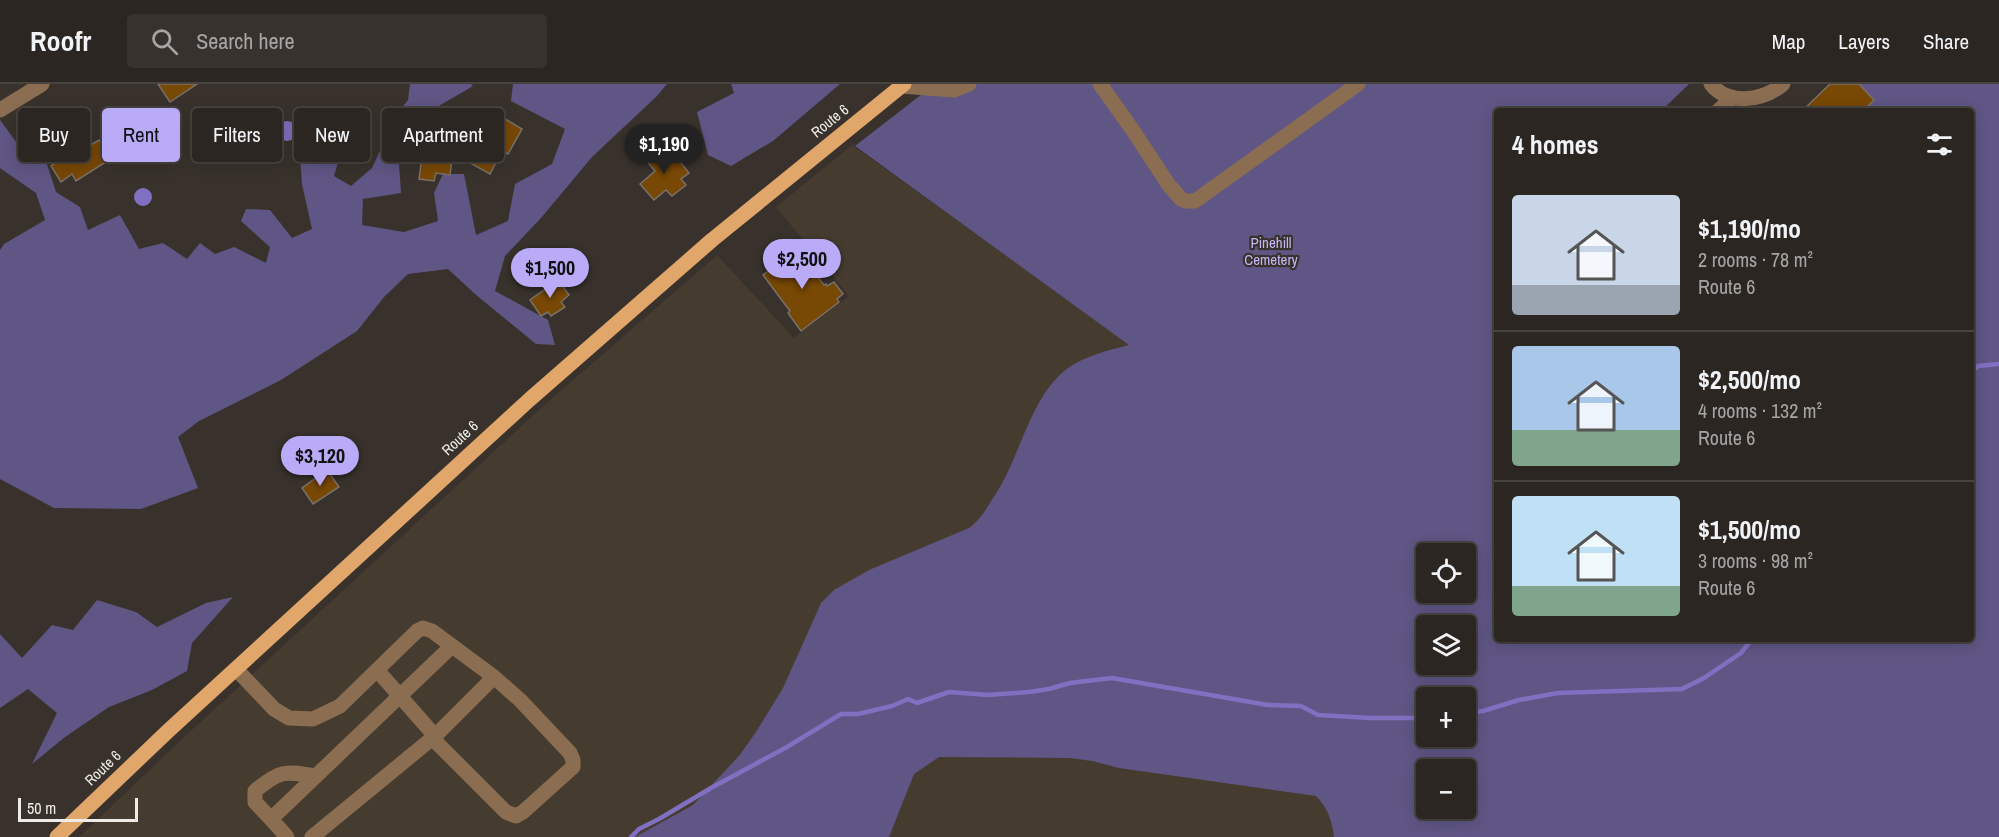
<!DOCTYPE html>
<meta charset="utf-8">
<style>
body{margin:0;font-family:"Archivo Narrow",sans-serif;background:#37322e;color:#f1f3f6;height:100vh;display:flex;flex-direction:column;font-size:22px;white-space:nowrap}
*{box-sizing:border-box;margin:0}
p{font-size:20px;color:#a6a5a5}
.icon{flex:none;width:33px;height:33px;fill:none;stroke:currentColor;stroke-width:2;stroke-linecap:round;stroke-linejoin:round}
.map{position:relative;flex:1;overflow:hidden}
.details{position:absolute;left:1494px;top:24px;width:480px;height:534px;display:flex;flex-direction:column;background:#2b2621;border-radius:6px;box-shadow:0 3px 15px #0003,0 0 0 2px #47433f}
.details>*{flex:none}
.banner{position:absolute;left:18px;top:24px;width:570px;height:54px;display:flex;gap:12px}
.buttons{position:absolute;left:1416px;top:459px;display:grid;gap:12px}
.buttons a{display:grid;place-items:center;width:60px;height:60px;border-radius:6px;background:#2b2621;box-shadow:0 3px 15px #0003,0 0 0 2px #47433f;font-size:30px}
.scale{position:absolute;left:18px;bottom:15px;width:120px;box-sizing:border-box;padding-left:6px;border:3px solid #efebe6;border-top:0;font-size:16px;line-height:21px;white-space:nowrap;color:#efebe6;-webkit-text-stroke:4px #39322c;paint-order:stroke}
.price{position:absolute;translate:-50% -51px;padding:0 14px;border-radius:21px;background:#b9abf7;color:#111;font-size:20px;line-height:39px;filter:drop-shadow(0 2px 3px #0008)}
.price::after{content:'';position:absolute;left:50%;top:36px;width:18px;height:14px;margin-left:-9px;background:inherit;clip-path:polygon(0 0,100% 0,50% 100%)}
.price.selected{background:#222;color:#fff}
ul{padding:0;list-style:none}
li{display:flex;align-items:center;gap:18px;height:150px;padding:0 18px}
li+li{border-top:2px solid #47433f}
li span{display:grid;place-items:center;flex:none;width:168px;height:120px;border-radius:6px;color:#555}
li>.icon{margin-inline-start:auto}
span .icon{width:72px;height:72px;fill:#fffc;stroke-width:1}
li b{font-size:26px}
h2{display:flex;justify-content:space-between;align-items:center;height:72px;padding:0 18px;font-size:26px}
.pill{padding:0 21px;border-radius:6px;background:#2b2621;box-shadow:0 3px 15px #0003,0 0 0 2px #47433f;font-size:21px;line-height:54px}
.pill.selected{background:#b9abf7;color:#111}
header{display:flex;align-items:center;gap:36px;box-sizing:border-box;height:84px;padding:0 30px;background:#2b2621;border-bottom:2px solid #47433f}
header strong{font-size:28px}
nav{display:flex;gap:33px;margin-inline-start:auto;font-size:21px}
.search{width:420px;height:54px;background:#37322e;display:flex;align-items:center;gap:15px;box-sizing:border-box;padding:0 21px;border-radius:6px;color:#a6a5a5;font-size:22px}
.map>svg:first-child{display:block}
</style>
<header>
<strong>Roofr</strong>
<div class="search"><svg class="icon" aria-label="search" viewBox="0 0 24 24"><circle cx="10" cy="10" r="6"/><path d="M15 15l6 6"/></svg>Search here</div>
<nav><a>Map</a><a>Layers</a><a>Share</a></nav>
</header>
<div class="map">
<svg width="1999" height="753" viewBox="0 0 1999 753">
<rect width="100%" height="100%" fill="#39322c"/>
<path fill="#463b2f" fill-rule="evenodd" d="M 852,61 L 1126,258 L 1268,404 L 1423,542 L 1466,508 L 1497,555 L 1971,555 L 1999,753 L 79,753 L 180,657 L 540,325 L 717,171 L 794,254 L 849,212 L 776,123 ZM 1426,542 L 1466,542 L 1466,580 L 1426,580 ZM 1426,614 L 1466,614 L 1466,652 L 1426,652 ZM 1426,686 L 1466,686 L 1466,724 L 1426,724 Z"/>
<path fill="#5f5685" fill-rule="evenodd" d="M 410,0 L 471,0 L 473,2 L 437,23 L 408,45 L 399,80 L 401,109 L 363,115 L 362,141 L 404,148 L 438,137 L 434,109 L 443,90 L 464,90 L 476,151 L 508,137 L 515,100 L 552,80 L 565,45 L 511,17 L 513,0 L 667,0 L 657,12 L 592,73 L 541,134 L 505,172 L 495,207 L 548,236 L 555,261 L 536,260 L 475,210 L 448,185 L 408,190 L 384,213 L 357,247 L 281,296 L 199,337 L 178,353 L 198,404 L 141,425 L 54,424 L 0,395 L 0,166 L 4,160 L 45,136 L 36,109 L 0,84 L 0,36 L 20,63 L 44,71 L 56,108 L 80,123 L 88,146 L 120,131 L 139,165 L 163,159 L 187,175 L 200,159 L 215,170 L 234,163 L 266,179 L 270,163 L 241,137 L 246,125 L 270,126 L 292,154 L 312,145 L 302,100 L 300,72 L 327,52 L 341,68 L 334,92 L 351,102 L 372,84 L 385,56 L 390,38 L 408,16 Z
M 731,0 L 840,0 L 773,57 L 731,82 L 708,71 L 697,28 L 734,9 Z
M 935,0 L 1689,0 L 1661,27 L 1497,27 L 1497,555 L 1971,555 L 1971,27 L 1821,27 L 1856,0 L 1999,0 L 1999,753 L 1334,753 C 1332,737 1328,724 1316,712 L 1119,684 L 1092,677 L 1070,674 L 939,673 L 914,690 L 889,753 L 635,753 L 693,721 L 739,672 L 756,648 L 783,604 L 821,519 L 834,506 L 869,486 L 969,444 C 982,435 988,421 997,408 C 1021,370 1031,311 1068,284 C 1085,272 1109,266 1129,261 L 855,62 ZM 1426,470 L 1466,470 L 1466,508 L 1426,508 ZM 1426,542 L 1466,542 L 1466,580 L 1426,580 ZM 1426,614 L 1466,614 L 1466,652 L 1426,652 ZM 1426,686 L 1466,686 L 1466,724 L 1426,724 Z
M 233,513 L 192,559 L 187,587 L 152,606 L 109,623 L 65,653 L 32,680 L 57,629 L 28,605 L 0,624 L 0,550 L 22,574 L 52,541 L 73,546 L 97,516 L 136,528 L 157,543 L 206,519 Z"/>
<path fill="#8170c1" d="M277 47a10 10 0 1 1 20 0a10 10 0 1 1-20 0Z
M134 113a9 9 0 1 1 18 0a9 9 0 1 1-18 0Z"/>
<g fill="none" stroke-linecap="round" stroke-linejoin="round">
<path stroke="#8170c1" stroke-width="4.5" d="M 1971,288 L 1978,282 L 1999,280
M 1466,629 L 1483,627 L 1519,616 L 1558,609 L 1682,605 L 1704,594 L 1741,569 L 1752,555
M 631,753 L 639,745 L 659,735 L 711,704 L 787,663 L 841,630 L 858,630 L 892,622 L 908,615 L 917,619 L 949,608 L 988,611 L 1029,608 L 1049,605 L 1070,599 L 1112,594 L 1268,621 L 1301,622 L 1318,631 L 1371,634 L 1426,634"/>
</g>
<path fill="#784805" stroke="#79716a" stroke-width="1.5" d="M 158,0 L 197,0 L 170,18 Z
M 1830,0 L 1859,0 L 1874,16 L 1863,27 L 1802,27 Z
M 502,33 L 522,45 L 508,70 L 502,67 L 490,90 L 470,79 L 485,53 L 489,55 Z
M 99,56 L 112,74 L 76,97 L 72,90 L 61,98 L 51,82 L 86,58 L 89,62 Z
M 656,64 L 666,77 L 674,70 L 689,89 L 681,95 L 686,101 L 672,112 L 666,106 L 654,116 L 640,100 L 655,87 L 644,74 Z
M 422,72 L 452,76 L 450,91 L 436,89 L 434,97 L 419,95 Z
M 797,166 L 824,201 L 826,200 L 827,202 L 834,198 L 843,210 L 837,215 L 839,218 L 801,247 L 788,229 L 790,227 L 763,191 L 775,182 L 773,180 L 789,168 L 791,170 Z
M 558,196 L 569,211 L 561,218 L 565,223 L 551,232 L 548,228 L 541,232 L 530,216 Z
M 327,386 L 339,403 L 313,420 L 302,404 Z"/>
<g fill="none" stroke-linecap="round" stroke-linejoin="round">
<path stroke="#8b6e52" stroke-width="15" d="M 1100,0 L 1134,48 L 1168,100 L 1181,115 L 1186,117 L 1195,117 L 1358,0
M 1711,0 C 1728,22 1763,17 1783,0
M 901,2 L 954,6 L 969,0
M 0,26 L 42,0
M 1718,27 L 1731,15
M 236,585 L 274,625 L 289,634 L 313,635 L 340,622 L 417,547 L 423,544 L 432,547 L 494,593 L 520,616 L 570,669 L 573,676 L 573,683 L 523,728 L 516,732 L 506,728 L 437,659 L 435,652 L 494,593
M 316,692 C 285,687 280,686 255,707 L 255,718 L 271,735 L 452,562
M 271,735 L 287,753
M 312,753 L 435,652 L 377,586"/>
<path stroke="#e1a66a" stroke-width="15" d="M 57,753 L 168,647 L 529,316 L 712,156 L 904,0"/>
</g>
<g text-anchor="middle" stroke-width="4.5" stroke-linejoin="round" paint-order="stroke">
<g font-size="15" fill="#efebe6" stroke="#39322c">
<text transform="translate(830 37) rotate(-39)" y="5">Route 6</text>
<text transform="translate(460 354) rotate(-43)" y="5">Route 6</text>
<text transform="translate(103 684) rotate(-44)" y="5">Route 6</text>
</g>
<g font-size="15" fill="#c3b7f8" stroke="#39322c">
<text x="1271" y="164">Pinehill<tspan x="1271" dy="17">Cemetery</tspan></text>
</g>
</g>
</svg>
<div class="buttons">
<a><svg class="icon" aria-label="locate" viewBox="0 0 24 24"><circle cx="12" cy="12" r="6"/><path d="M12 2v4M12 18v4M2 12h4M18 12h4"/></svg></a>
<a><svg class="icon" aria-label="layers" viewBox="0 0 24 24"><path d="M12 4l9 5-9 5-9-5zM3 14l9 5 9-5"/></svg></a>
<a>+</a>
<a>−</a>
</div>
<div class="scale">50 m</div>
<b class="price selected" style="left:664px;top:91px">$1,190</b>
<b class="price" style="left:802px;top:206px">$2,500</b>
<b class="price" style="left:550px;top:215px">$1,500</b>
<b class="price" style="left:320px;top:403px">$3,120</b>
<div class="banner">
<a class="pill">Buy</a>
<a class="pill selected">Rent</a>
<a class="pill">Filters</a>
<a class="pill">New</a>
<a class="pill">Apartment</a>
</div>
<section class="details">
<h2>4 homes<svg class="icon" aria-label="filters" viewBox="0 0 24 24"><path d="M4 7h16M4 17h16"/><circle cx="9" cy="7" r="2"/><circle cx="15" cy="17" r="2"/></svg></h2>
<ul>
<li><span style="background:linear-gradient(#c9d6e8 75%,#9aa5b1 0)"><svg class="icon" aria-label="home" viewBox="0 0 24 24"><path d="M3 11l9-7 9 7M6 9v11h12V9"/></svg></span><div><b>$1,190/mo</b><p>2 rooms · 78 m²</p><p>Route 6</p></div></li>
<li><span style="background:linear-gradient(#a9c7e8 70%,#7fa58c 0)"><svg class="icon" aria-label="home" viewBox="0 0 24 24"><path d="M3 11l9-7 9 7M6 9v11h12V9"/></svg></span><div><b>$2,500/mo</b><p>4 rooms · 132 m²</p><p>Route 6</p></div></li>
<li><span style="background:linear-gradient(#bfe0f5 75%,#7fa58c 0)"><svg class="icon" aria-label="home" viewBox="0 0 24 24"><path d="M3 11l9-7 9 7M6 9v11h12V9"/></svg></span><div><b>$1,500/mo</b><p>3 rooms · 98 m²</p><p>Route 6</p></div></li>
</ul>
</section>
</div>
